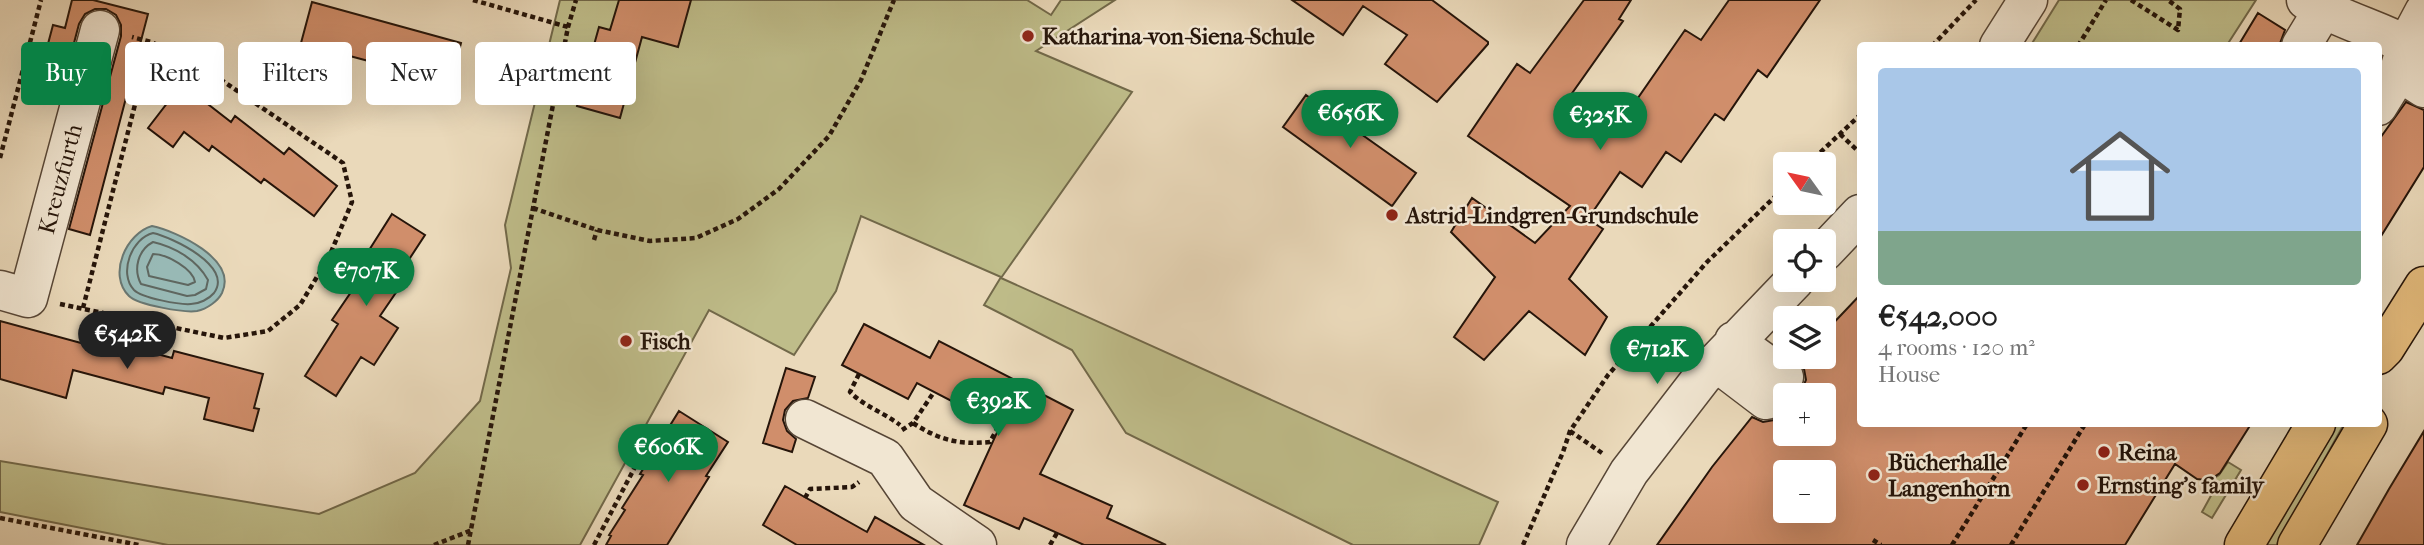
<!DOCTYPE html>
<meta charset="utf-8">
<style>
body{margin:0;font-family:"IM FELL French Canon",serif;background:#f6f6f6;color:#222;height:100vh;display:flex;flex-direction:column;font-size:26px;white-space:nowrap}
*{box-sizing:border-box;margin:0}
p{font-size:23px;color:#767676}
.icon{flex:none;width:38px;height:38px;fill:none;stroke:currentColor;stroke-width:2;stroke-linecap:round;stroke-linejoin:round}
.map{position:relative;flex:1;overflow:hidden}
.details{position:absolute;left:1857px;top:42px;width:525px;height:385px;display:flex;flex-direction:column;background:#fff;border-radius:7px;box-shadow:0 7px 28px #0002}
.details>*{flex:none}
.guide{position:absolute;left:21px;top:42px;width:665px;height:63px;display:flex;gap:14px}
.needle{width:46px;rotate:303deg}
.controls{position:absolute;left:1773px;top:152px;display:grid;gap:14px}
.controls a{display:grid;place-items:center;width:63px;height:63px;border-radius:7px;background:#fff;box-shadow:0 7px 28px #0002;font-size:35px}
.price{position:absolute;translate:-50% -60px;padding:0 16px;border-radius:24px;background:#0b8043;color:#fff;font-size:23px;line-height:46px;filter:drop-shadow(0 2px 4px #0008)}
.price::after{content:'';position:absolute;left:50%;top:42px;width:21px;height:16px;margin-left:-10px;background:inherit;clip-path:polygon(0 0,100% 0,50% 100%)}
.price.selected{background:#222;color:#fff}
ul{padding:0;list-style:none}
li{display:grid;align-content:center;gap:14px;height:371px;padding:0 21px}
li+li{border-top:2px solid #e0e0e0}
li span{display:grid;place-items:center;height:217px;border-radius:7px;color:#555}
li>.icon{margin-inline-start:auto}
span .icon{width:126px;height:126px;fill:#fffc;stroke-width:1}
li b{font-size:30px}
.chip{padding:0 24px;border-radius:7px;background:#fff;box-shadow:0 7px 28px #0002;font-size:24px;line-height:63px}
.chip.selected{background:#0b8043;color:#fff}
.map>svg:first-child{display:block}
</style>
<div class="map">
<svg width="2424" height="545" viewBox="0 0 2424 545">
<rect width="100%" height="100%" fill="#ead9ba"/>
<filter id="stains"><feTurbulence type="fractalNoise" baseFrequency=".00286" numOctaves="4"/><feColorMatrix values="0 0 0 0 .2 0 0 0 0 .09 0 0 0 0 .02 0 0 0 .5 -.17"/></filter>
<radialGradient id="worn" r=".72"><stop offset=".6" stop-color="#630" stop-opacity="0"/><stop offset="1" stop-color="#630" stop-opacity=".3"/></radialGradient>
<path fill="#bfbd8a" stroke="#72694a" stroke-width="2" d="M 560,0 L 1027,0 L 1051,15 L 1061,0 L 1115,0 L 1036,51 L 1132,92 L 1001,278 L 1498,502 L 1479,545 L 1353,545 L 1126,433 L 1072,350 L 984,305 L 1001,277 L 861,216 L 836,291 L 794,355 L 709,310 L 580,545 L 168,545 L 0,512 L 0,461 L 319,514 L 415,473 L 480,401 L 511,268 L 505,225 Z
M 2059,0 L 2256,0 L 2227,45 L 2031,45 Z
M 2332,424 L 2344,424 L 2277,545 L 2260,545 Z
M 2228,462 L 2241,470 L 2212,518 L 2202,512 L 2213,492 L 2206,487 L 2210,481 L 2219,475 Z"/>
<path fill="#98b9b5" stroke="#6a7771" stroke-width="2" d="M 152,226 C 176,231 238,259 222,293 C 218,301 207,309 197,311 C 185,313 138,305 129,296 C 107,274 127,233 152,226 Z"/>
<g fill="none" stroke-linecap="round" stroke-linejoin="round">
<path stroke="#5f6760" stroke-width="2" d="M 153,233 C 171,237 234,266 214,293 C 209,299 199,304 191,304 C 180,305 142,298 134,290 C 118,273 132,238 153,233 Z
M 153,242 C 175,247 197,260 208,280 L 206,289 L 195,295 L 187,296 L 141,284 C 133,269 138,250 153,242 Z
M 153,254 C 167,254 193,269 195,282 L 188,285 L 149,276 L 147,267 Z"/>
</g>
<path fill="#d08e6b" stroke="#26150a" stroke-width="2" fill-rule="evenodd" d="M 72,0 L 93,0 L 148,14 L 90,235 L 69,229 L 121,36 L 121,25 L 116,15 L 106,9 L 95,9 L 85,14 L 79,24 L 64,81 L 40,74 L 53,25 L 65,28 Z
M 619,0 L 691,0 L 678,47 L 642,37 L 620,118 L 577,106 L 599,27 L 610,30 Z
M 1292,0 L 1432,0 L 1488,42 L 1488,44 L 1437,102 L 1385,64 L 1407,35 L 1363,6 L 1343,35 Z
M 1584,0 L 1631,0 L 1619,19 L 1623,21 L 1568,99 L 1615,131 L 1685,30 L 1701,40 L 1729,0 L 1820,0 L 1767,77 L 1758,70 L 1724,120 L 1715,114 L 1681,162 L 1666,152 L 1642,187 L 1620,172 L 1588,219 L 1603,229 L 1569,279 L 1607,317 L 1585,355 L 1529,311 L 1484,360 L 1454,337 L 1495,277 L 1451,232 L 1472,198 L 1535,243 L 1570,206 L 1468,136 L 1517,64 L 1530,73 Z
M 312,2 L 461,43 L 451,83 L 301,43 Z
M 2258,13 L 2285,30 L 2279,46 L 2238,46 Z
M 182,84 L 231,122 L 235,116 L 284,154 L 289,148 L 337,186 L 314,216 L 264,179 L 261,183 L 212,146 L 209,151 L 184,132 L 173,147 L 148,128 Z
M 1306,95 L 1416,173 L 1392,206 L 1283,127 Z
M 2406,102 L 2424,110 L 2424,167 L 2378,241 L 2378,141 Z
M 392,214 L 425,235 L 391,287 L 397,291 L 380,316 L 398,328 L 374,365 L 361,357 L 336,396 L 305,376 L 338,324 L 332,320 L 366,270 L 359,266 Z
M 1860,295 L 1860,424 L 2251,424 L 2220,473 L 2214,477 L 2206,480 L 2197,479 L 2175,464 L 2125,545 L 1657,545 L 1712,467 L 1752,417 L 1763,422 L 1774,420 L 1785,410 L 1785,434 L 1824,434 L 1824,396 L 1795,396 L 1802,389 L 1806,380 L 1804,369 L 1798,361 L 1802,357 L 1824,357 L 1824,333 ZM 1785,472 L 1824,472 L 1824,511 L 1785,511 Z
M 0,321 L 81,343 L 83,334 L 172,358 L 174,351 L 263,374 L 254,408 L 259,409 L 253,431 L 204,419 L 209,398 L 165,387 L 163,394 L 73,370 L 66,398 L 0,379 Z
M 864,324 L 930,358 L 939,341 L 1073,410 L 1040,474 L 1112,506 L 1107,518 L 1166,545 L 1084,545 L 1024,518 L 1019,529 L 964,505 L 1000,426 L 917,383 L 908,399 L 842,365 Z
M 786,368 L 815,377 L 808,398 L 793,401 L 785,410 L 783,420 L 787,431 L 796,439 L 792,452 L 763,443 Z
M 679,411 L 728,442 L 706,476 L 709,477 L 667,545 L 606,545 L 611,536 L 609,535 L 625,510 L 622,508 L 643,475 L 640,474 Z
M 2424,431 L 2424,545 L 2357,545 L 2389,489 Z
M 785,486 L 867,532 L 875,517 L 924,545 L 797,545 L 763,525 Z"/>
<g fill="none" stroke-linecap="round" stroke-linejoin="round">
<defs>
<path id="minor" d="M 2306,0 C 2344,22 2387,32 2424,54
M 1999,46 L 2028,0
M 2301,46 L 2329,0
M 2400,67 L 2407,44 L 2424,12
M 2378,106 L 2399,72 L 2424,88
M 1824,252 L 1860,214
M 0,290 L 28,298 L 100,30
M 1734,341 L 1784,377
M 1716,362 L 1766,400
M 805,419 L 885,458 L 916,503 L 977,545
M 1586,545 L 1629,472 L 1703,376 L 1795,280"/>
<path id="major" d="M 2378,355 L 2385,348 L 2424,286
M 2244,545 L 2316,424
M 2297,545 L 2368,424"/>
</defs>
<use href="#minor" stroke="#574636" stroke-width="41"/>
<use href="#major" stroke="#26150a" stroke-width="41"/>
<path stroke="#26150a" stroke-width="4.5" stroke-dasharray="5 3.5" stroke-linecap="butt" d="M 473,0 L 568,27
M 2131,0 L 2178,30 L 2180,9 L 2168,0
M 1932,46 L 1976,0
M 2078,46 L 2106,0
M 1840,134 L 1860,153
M 0,158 L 41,0
M 1808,164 L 1860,115
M 533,208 L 597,230 L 650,241 L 696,238 L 738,219 L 779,189 L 829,136 L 861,80 L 894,0
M 594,240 L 597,230
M 60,304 L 224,338 L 268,331 L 300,305 L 329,257 L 352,202 L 343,163 L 192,60 L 151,42 L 132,37
M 83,308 L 151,42
M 859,374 L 850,392 C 865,407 883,412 900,425
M 913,423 C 939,440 959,445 990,442 L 999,425
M 902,430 L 913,423 L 934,392
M 1570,431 L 1602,453
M 805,498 L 810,489 L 852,487 L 859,482
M 0,518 L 139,545
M 1873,540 L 1881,545
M 434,545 L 472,530
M 468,545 L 568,27 L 576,0
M 594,545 L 656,427
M 1050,545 L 1057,533
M 1523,545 L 1563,452 L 1570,431 L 1608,375 L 1707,262 L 1785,187
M 1952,545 L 2027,424
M 2011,545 L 2085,424"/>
<use href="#minor" stroke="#f1e6d2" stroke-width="38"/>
<use href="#major" stroke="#e5bc7d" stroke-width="38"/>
</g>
<g fill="#8f2418" stroke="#f1e6d2" stroke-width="2.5">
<circle cx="1028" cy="36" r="7"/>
<circle cx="1392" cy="215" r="7"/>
<circle cx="626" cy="341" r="7"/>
<circle cx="2104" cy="452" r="7"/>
<circle cx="1874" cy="475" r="7"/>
<circle cx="2083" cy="485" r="7"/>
</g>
<g text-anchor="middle" stroke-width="5" stroke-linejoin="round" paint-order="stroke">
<g font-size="23" font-weight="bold" fill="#26150a" stroke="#f1e6d2" text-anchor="start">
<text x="1042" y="44">Katharina-von-Siena-Schule</text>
<text x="1406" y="223">Astrid-Lindgren-Grundschule</text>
<text x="640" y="349">Fisch</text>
<text x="2118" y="460">Reina</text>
<text x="1888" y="470">Bücherhalle<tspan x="1888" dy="26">Langenhorn</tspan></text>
<text x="2097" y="493">Ernsting's family</text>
</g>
<g font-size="23" fill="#26150a" stroke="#f1e6d2">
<text transform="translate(60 179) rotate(-75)" y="8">Kreuzfurth</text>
</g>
</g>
<rect width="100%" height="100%" filter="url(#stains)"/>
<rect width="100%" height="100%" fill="url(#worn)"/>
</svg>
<div class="controls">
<a><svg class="needle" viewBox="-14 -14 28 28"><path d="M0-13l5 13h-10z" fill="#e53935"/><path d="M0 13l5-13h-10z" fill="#767676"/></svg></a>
<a><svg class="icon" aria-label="locate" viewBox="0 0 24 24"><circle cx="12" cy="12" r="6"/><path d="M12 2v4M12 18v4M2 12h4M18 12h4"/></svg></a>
<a><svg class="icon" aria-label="layers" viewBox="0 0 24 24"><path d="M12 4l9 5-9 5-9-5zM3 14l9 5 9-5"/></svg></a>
<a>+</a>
<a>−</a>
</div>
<b class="price" style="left:1350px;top:150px">€656K</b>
<b class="price" style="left:1600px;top:152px">€325K</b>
<b class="price" style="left:366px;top:308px">€707K</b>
<b class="price selected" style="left:127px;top:371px">€542K</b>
<b class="price" style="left:1657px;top:386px">€712K</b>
<b class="price" style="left:998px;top:438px">€392K</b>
<b class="price" style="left:668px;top:484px">€606K</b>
<div class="guide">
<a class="chip selected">Buy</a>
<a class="chip">Rent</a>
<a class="chip">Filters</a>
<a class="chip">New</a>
<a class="chip">Apartment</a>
</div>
<section class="details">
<ul>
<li><span style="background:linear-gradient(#a9c7e8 75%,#7fa58c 0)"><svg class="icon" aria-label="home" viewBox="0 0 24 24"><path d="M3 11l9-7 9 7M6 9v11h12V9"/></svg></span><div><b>€542,000</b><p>4 rooms · 120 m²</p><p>House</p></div></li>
</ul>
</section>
</div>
